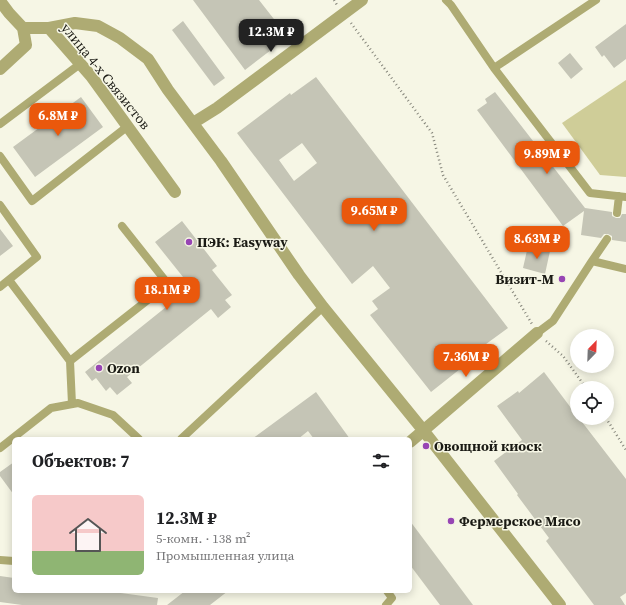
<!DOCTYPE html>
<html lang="ru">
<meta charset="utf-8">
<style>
body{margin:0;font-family:"Source Serif 4",serif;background:#f6f6f6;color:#202124;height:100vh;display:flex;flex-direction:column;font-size:15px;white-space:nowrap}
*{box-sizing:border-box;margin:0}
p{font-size:13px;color:#757577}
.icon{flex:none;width:22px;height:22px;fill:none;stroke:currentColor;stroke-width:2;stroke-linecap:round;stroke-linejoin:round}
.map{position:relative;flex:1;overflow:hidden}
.drawer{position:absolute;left:12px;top:437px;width:400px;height:156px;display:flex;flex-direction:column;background:#fff;border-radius:6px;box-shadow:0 2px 10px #0003}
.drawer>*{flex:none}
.needle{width:26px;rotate:23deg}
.buttons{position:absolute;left:570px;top:329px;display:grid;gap:8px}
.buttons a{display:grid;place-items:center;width:44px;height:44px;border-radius:50%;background:#fff;box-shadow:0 2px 10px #0003;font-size:20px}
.price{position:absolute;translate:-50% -34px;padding:0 9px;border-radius:8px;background:#ea580c;color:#fff;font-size:13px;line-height:26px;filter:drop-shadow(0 1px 2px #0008)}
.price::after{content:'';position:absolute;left:50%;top:24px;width:12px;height:9px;margin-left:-6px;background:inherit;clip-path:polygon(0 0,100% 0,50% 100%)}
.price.on{background:#222;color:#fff}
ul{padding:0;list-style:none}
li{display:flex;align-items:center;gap:12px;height:100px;padding:0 20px}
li+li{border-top:1px solid #e0e0e0}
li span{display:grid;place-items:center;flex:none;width:112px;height:80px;border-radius:6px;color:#555}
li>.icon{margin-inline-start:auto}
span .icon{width:48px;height:48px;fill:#fffc;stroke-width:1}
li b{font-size:17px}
h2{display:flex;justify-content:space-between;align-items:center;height:48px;padding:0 20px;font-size:17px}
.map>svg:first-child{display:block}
</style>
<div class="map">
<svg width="626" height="605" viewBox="0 0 626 605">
<rect width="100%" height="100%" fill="#f6f6e5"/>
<path fill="#cfcd98" d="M 626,80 L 626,177 L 600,175 L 562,123 Z"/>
<path fill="#c5c5b6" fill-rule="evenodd" d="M 193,0 L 259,0 L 288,37 L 245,70 Z
M 183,21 L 225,78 L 214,86 L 172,30 Z
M 626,24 L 626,59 L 614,68 L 604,55 L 602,57 L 595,47 Z
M 570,53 L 583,69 L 571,79 L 558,63 Z
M 316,77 L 508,328 L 482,347 L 484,350 L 431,392 L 370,315 L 378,309 L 372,301 L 390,288 L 373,266 L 352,284 L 237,133 L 290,93 L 291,95 ZM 302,143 L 317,163 L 294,181 L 279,160 Z
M 495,92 L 585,208 L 612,212 L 612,216 L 616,218 L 620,218 L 622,214 L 626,214 L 626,242 L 612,240 L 612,236 L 608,234 L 604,234 L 601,238 L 581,235 L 584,211 L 563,226 L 477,110 L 487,103 L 485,99 Z
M 81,97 L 103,127 L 35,177 L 13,147 Z
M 182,221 L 217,266 L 212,270 L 232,295 L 225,300 L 231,307 L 218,318 L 211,309 L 127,377 L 132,383 L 117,395 L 110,387 L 106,391 L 96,378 L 92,381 L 85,372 L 191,287 L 155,242 Z
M 0,229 L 13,246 L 0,256 Z
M 528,246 L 550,251 L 545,274 L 523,268 Z
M 544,372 L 577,416 L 577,418 L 579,418 L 626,479 L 626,593 L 620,597 L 625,605 L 594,605 L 546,541 L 549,538 L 517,495 L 518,494 L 494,461 L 522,440 L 497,406 L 518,391 L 519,393 Z
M 316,392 L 350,439 L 314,439 L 308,431 L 298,439 L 252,439 Z
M 14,462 L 14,495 L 0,476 L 0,472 Z
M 410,521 L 473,605 L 440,605 L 410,565 Z
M 0,576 L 14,578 L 14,591 L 106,591 L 158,598 L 157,605 L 22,605 L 0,602 Z
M 185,591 L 228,591 L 210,605 L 167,605 Z"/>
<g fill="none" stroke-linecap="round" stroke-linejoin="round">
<path stroke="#87877c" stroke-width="2.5" stroke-dasharray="1 3" stroke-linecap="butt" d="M 334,0 L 337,5
M 351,23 L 432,133 L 443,175 L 532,324
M 546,341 L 563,356 L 586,388
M 606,418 L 626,450"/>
<path stroke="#aeab73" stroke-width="8" d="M 446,0 L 451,5 L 494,68
M 596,0 L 494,68 L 590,193 L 626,197
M 0,124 L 80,64
M 0,156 L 32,201 L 128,126
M 0,205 L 37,257 L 0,287
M 617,213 L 619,196
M 592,261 L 607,239
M 9,280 L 70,361 L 168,284 L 122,226
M 537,333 L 553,321 L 592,261 L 626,269
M 70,361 L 72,404
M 181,439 L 323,307
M 0,448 L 51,408 L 78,403 L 113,415 L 139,439
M 0,560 L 14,561
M 386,605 L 392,598 L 387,591"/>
<path stroke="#aeab73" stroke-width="12" d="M 0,1 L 9,13 L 23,28 L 49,28 L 91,76 L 175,192
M 49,28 L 75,23 L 98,26 L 120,38 L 148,59 L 168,90 L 221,161 L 299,275 L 323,307 L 423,430 L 560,605
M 0,69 L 26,45 L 23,28
M 193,123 L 217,108 L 362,0
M 410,442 L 537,333"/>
</g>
<g fill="#9745b4" stroke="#f6f6e5" stroke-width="1.5">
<circle cx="189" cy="242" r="4"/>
<circle cx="562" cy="279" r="4"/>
<circle cx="99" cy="368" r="4"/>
<circle cx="426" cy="446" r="4"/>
<circle cx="451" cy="521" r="4"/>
</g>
<g text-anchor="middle" stroke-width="3" stroke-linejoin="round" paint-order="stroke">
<g font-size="14" fill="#1a1a14" stroke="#f6f6e5">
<text transform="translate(106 76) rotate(51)" y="5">улица 4-х Связистов</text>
</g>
<g font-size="14" font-weight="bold" fill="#1a1a14" stroke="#f6f6e5" text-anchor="start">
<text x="197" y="247">ПЭК: Easyway</text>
<text x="554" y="284" text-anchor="end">Визит-М</text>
<text x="107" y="373">Ozon</text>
<text x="434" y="451">Овощной киоск</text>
<text x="459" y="526">Фермерское Мясо</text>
</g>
</g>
</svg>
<div class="buttons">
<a><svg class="needle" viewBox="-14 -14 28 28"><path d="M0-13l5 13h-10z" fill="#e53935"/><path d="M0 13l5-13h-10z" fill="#757577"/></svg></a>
<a><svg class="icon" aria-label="locate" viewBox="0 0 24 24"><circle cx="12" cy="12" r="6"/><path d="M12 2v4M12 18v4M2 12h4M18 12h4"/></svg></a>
</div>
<b class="price on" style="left:271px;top:53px">12.3M ₽</b>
<b class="price" style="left:58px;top:137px">6.8M ₽</b>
<b class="price" style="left:547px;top:175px">9.89M ₽</b>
<b class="price" style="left:374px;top:232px">9.65M ₽</b>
<b class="price" style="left:537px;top:260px">8.63M ₽</b>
<b class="price" style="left:167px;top:311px">18.1M ₽</b>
<b class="price" style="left:466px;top:378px">7.36M ₽</b>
<section class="drawer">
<h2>Объектов: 7<svg class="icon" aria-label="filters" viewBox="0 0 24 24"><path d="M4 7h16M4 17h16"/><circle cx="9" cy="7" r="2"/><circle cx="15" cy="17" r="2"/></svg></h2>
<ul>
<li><span style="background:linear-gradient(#f6c9c9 70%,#8fb573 0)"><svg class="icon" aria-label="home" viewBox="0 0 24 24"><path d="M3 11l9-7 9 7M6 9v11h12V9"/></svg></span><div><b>12.3M ₽</b><p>5-комн. · 138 m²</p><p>Промышленная улица</p></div></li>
</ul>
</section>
</div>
